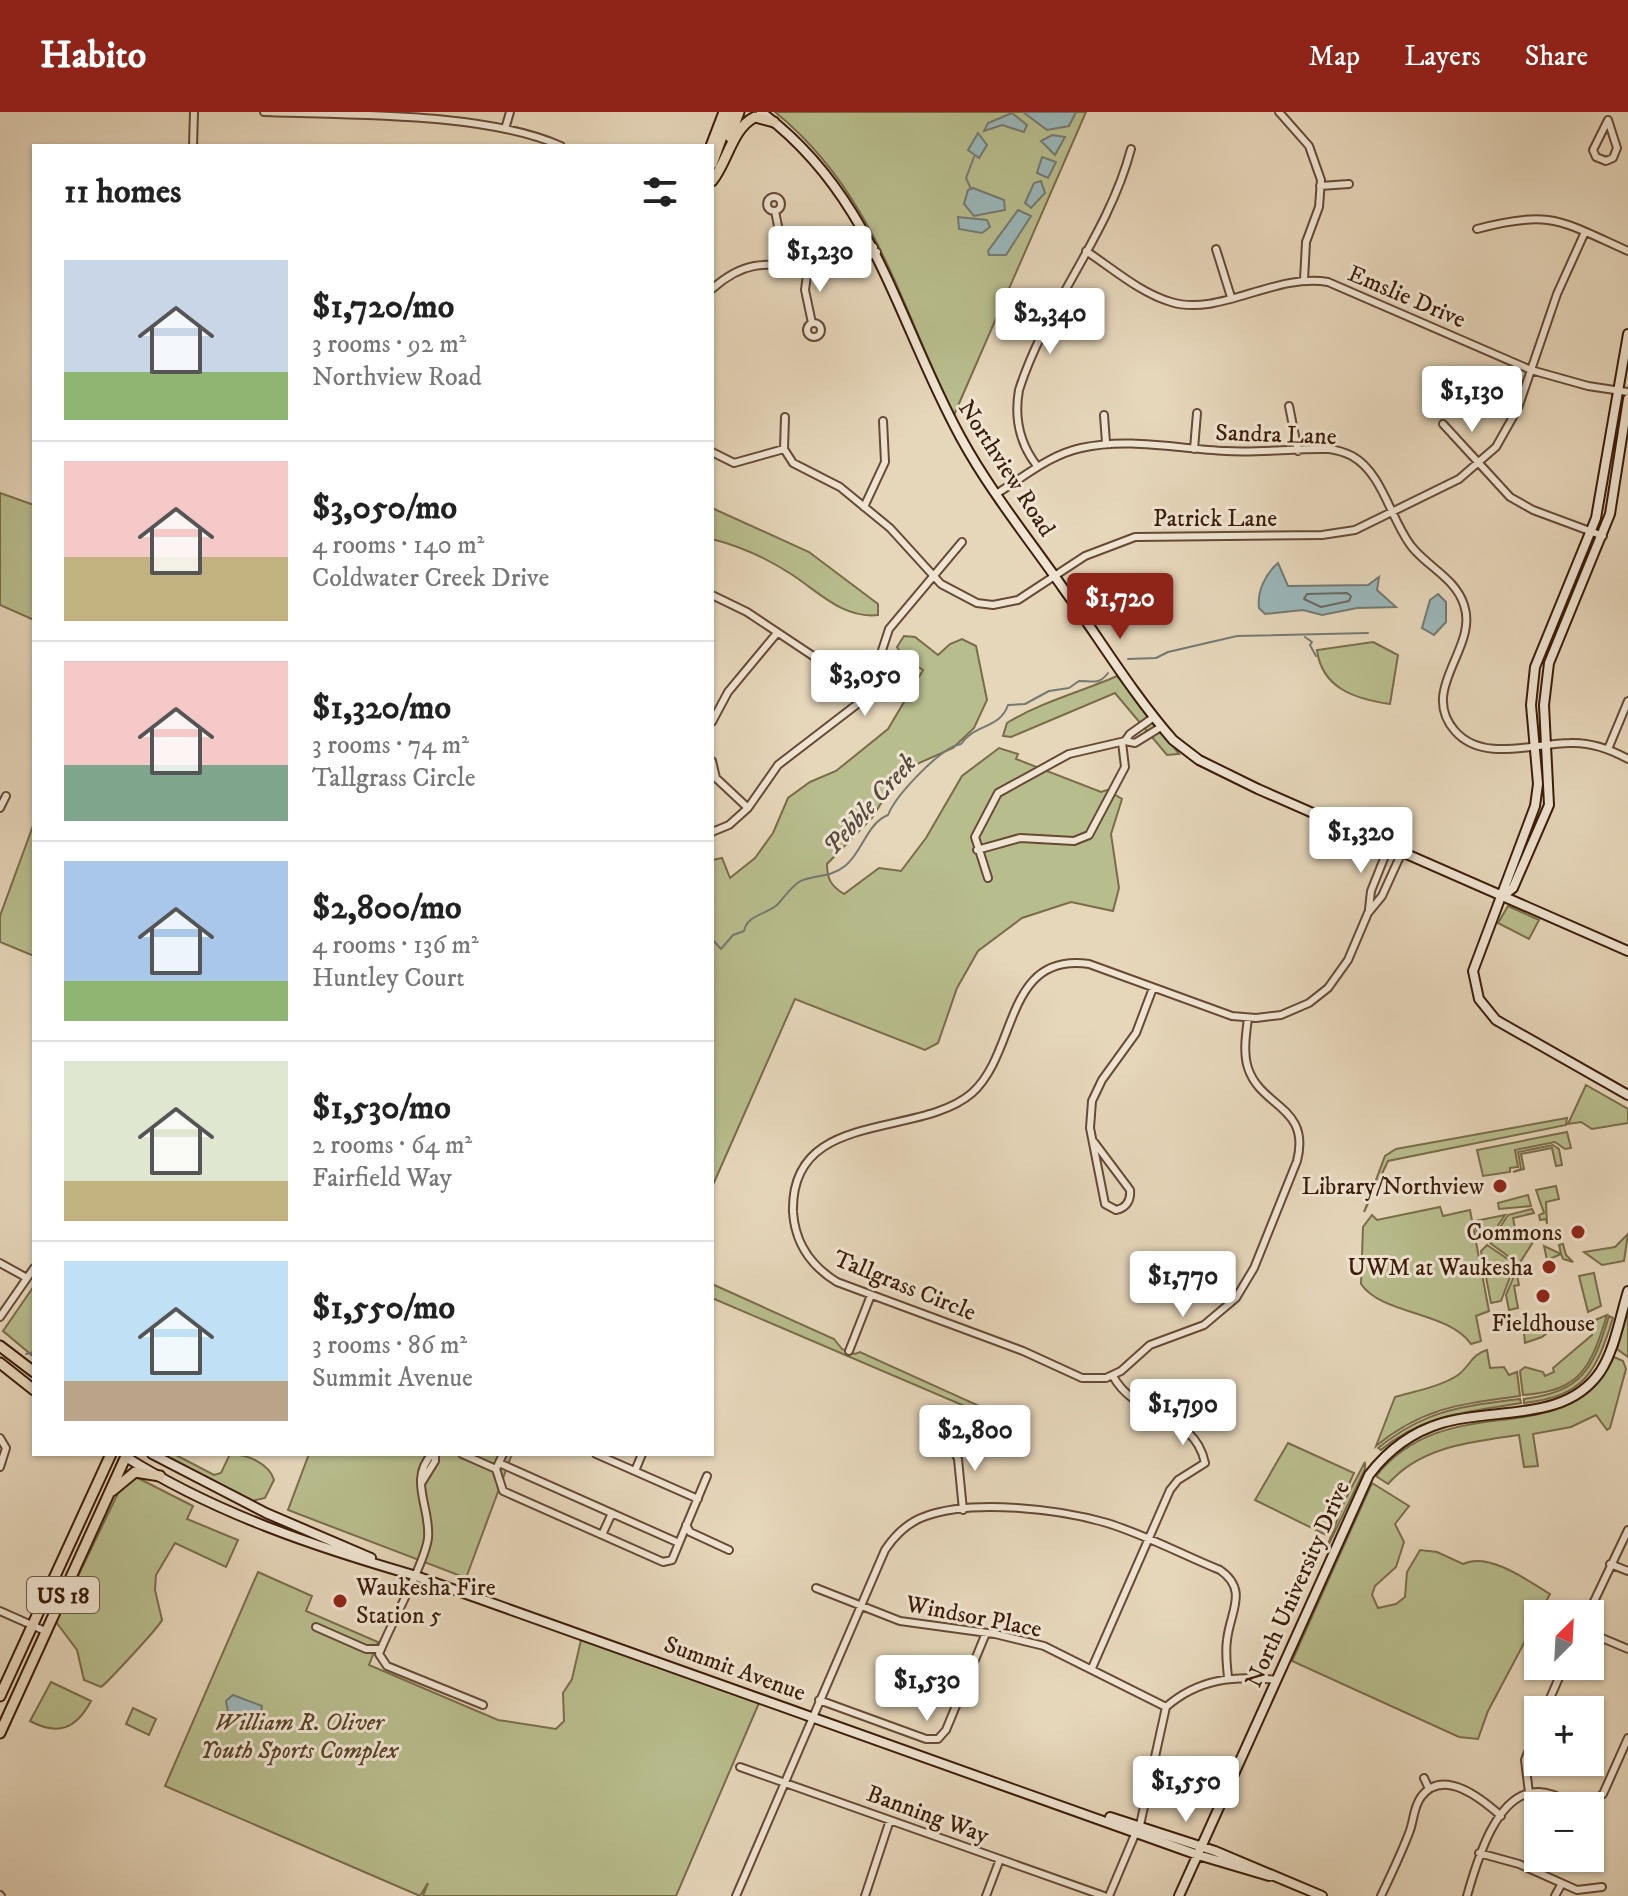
<!DOCTYPE html>
<meta charset="utf-8">
<style>
body{margin:0;font-family:"IM FELL DW Pica",serif;background:#f6f6f6;color:#222;height:100vh;display:flex;flex-direction:column;font-size:30px;white-space:nowrap}
*{box-sizing:border-box;margin:0}
p{font-size:26px;color:#767676}
.icon{flex:none;width:44px;height:44px;fill:none;stroke:currentColor;stroke-width:2;stroke-linecap:round;stroke-linejoin:round}
.map{position:relative;flex:1;overflow:hidden}
.drawer{position:absolute;left:32px;top:32px;width:682px;height:1312px;display:flex;flex-direction:column;background:#fff;border-radius:0px;box-shadow:0 2px 6px #0004}
.drawer>*{flex:none}
.needle{width:52px;rotate:24deg}
.tools{position:absolute;left:1524px;top:1488px;display:grid;gap:16px}
.tools a{display:grid;place-items:center;width:80px;height:80px;border-radius:0px;background:#fff;box-shadow:0 2px 6px #0004;font-size:40px}
.price{position:absolute;translate:-50% -68px;padding:0 18px;border-radius:8px;background:#fff;color:#222;font-size:26px;line-height:52px;filter:drop-shadow(0 2px 4px #0008)}
.price::after{content:'';position:absolute;left:50%;top:48px;width:24px;height:18px;margin-left:-12px;background:inherit;clip-path:polygon(0 0,100% 0,50% 100%)}
.price.current{background:#8f2418;color:#fff}
ul{padding:0;list-style:none}
li{display:flex;align-items:center;gap:24px;height:200px;padding:0 32px}
li+li{border-top:2px solid #e0e0e0}
li span{display:grid;place-items:center;flex:none;width:224px;height:160px;border-radius:0px;color:#555}
li>.icon{margin-inline-start:auto}
span .icon{width:96px;height:96px;fill:#fffc;stroke-width:1}
li b{font-size:34px}
h2{display:flex;justify-content:space-between;align-items:center;height:96px;padding:0 32px;font-size:34px}
header{display:flex;align-items:center;gap:48px;box-sizing:border-box;height:112px;padding:0 40px;background:#8f2418;color:#fff}
header strong{font-size:38px}
nav{display:flex;gap:44px;margin-inline-start:auto;font-size:28px}
.map>svg:first-child{display:block}
</style>
<header>
<strong>Habito</strong>
<nav><a>Map</a><a>Layers</a><a>Share</a></nav>
</header>
<div class="map">
<svg width="1628" height="1784" viewBox="0 0 1628 1784">
<rect width="100%" height="100%" fill="#e6d6ba"/>
<filter id="stains"><feTurbulence type="fractalNoise" baseFrequency=".0025" numOctaves="4"/><feColorMatrix values="0 0 0 0 .2 0 0 0 0 .09 0 0 0 0 .02 0 0 0 .5 -.17"/></filter>
<radialGradient id="worn" r=".72"><stop offset=".6" stop-color="#630" stop-opacity="0"/><stop offset="1" stop-color="#630" stop-opacity=".3"/></radialGradient>
<path fill="#b8bd8d" stroke="#7a6c4a" stroke-width="2" d="M 775,0 L 1086,0 L 954,303 C 900,193 874,80 775,0 Z
M 0,381 L 34,393 L 34,508 L 0,493 Z
M 712,396 L 809,440 L 878,492 L 878,503 C 843,507 819,480 791,462 C 768,447 739,434 712,427 Z
M 904,524 L 915,525 L 938,543 L 950,532 L 962,527 L 976,534 L 987,588 L 974,616 L 953,636 L 919,651 L 893,672 L 872,706 L 827,752 C 827,767 831,774 844,782 L 879,756 L 901,759 L 926,726 L 962,664 L 999,636 L 1018,642 L 1016,647 L 1101,680 L 1107,678 L 1122,687 L 1111,722 L 1119,776 L 1113,799 L 1071,790 L 1022,806 L 978,839 L 957,876 L 938,931 L 925,938 L 795,887 L 712,1075 L 712,748 L 722,746 L 730,766 L 755,746 L 773,721 L 788,686 L 810,670 L 836,659 L 888,617 L 923,558 L 903,545 L 897,535 Z
M 1373,530 L 1398,543 L 1390,592 C 1356,587 1322,577 1317,538 Z
M 1117,564 L 1179,642 L 1167,643 L 1115,581 L 1011,625 L 1003,624 L 1007,611 C 1041,590 1081,580 1117,564 Z
M 34,711 L 34,844 L 0,830 L 0,804 Z
M 1508,794 L 1539,808 L 1529,827 L 1498,811 Z
M 1586,973 L 1628,997 L 1628,1011 L 1592,1017 L 1581,1010 L 1568,1012 Z
M 1567,1006 L 1566,1013 L 1388,1049 L 1364,1100 L 1385,1044 L 1396,1037 Z
M 1567,1020 L 1571,1036 L 1565,1037 L 1555,1030 L 1515,1038 L 1518,1055 L 1510,1056 L 1510,1060 L 1483,1064 L 1477,1038 Z
M 1553,1033 L 1559,1037 L 1562,1053 L 1556,1054 L 1552,1036 L 1521,1042 L 1524,1057 L 1513,1060 L 1521,1057 L 1518,1040 Z
M 1556,1074 L 1559,1087 L 1546,1090 L 1547,1112 L 1546,1107 L 1540,1108 L 1539,1103 L 1544,1101 L 1536,1078 Z
M 1528,1083 L 1531,1094 L 1499,1097 L 1498,1091 Z
M 1440,1095 L 1443,1104 L 1470,1098 L 1489,1199 L 1476,1204 L 1481,1229 L 1471,1232 C 1448,1199 1382,1203 1361,1172 L 1363,1115 L 1372,1103 L 1377,1108 Z
M 1532,1097 L 1534,1101 L 1513,1106 L 1517,1127 L 1537,1124 L 1519,1152 L 1490,1131 L 1508,1103 Z
M 1505,1103 L 1487,1130 L 1477,1123 L 1475,1109 Z
M 1628,1122 L 1624,1149 L 1602,1153 L 1584,1140 L 1615,1135 Z
M 1563,1132 L 1566,1143 L 1573,1150 L 1563,1147 L 1561,1142 L 1547,1148 L 1544,1134 L 1561,1142 L 1559,1133 Z
M 1487,1133 L 1515,1152 L 1501,1189 L 1491,1191 L 1481,1139 Z
M 1527,1155 L 1516,1159 L 1519,1173 L 1514,1174 L 1518,1196 L 1509,1198 L 1506,1183 L 1517,1157 Z
M 1594,1161 L 1601,1194 L 1588,1200 L 1579,1164 Z
M 712,1172 L 834,1227 L 842,1237 L 855,1242 L 860,1240 L 1019,1312 L 1023,1319 L 712,1186 Z
M 34,1174 L 34,1245 L 3,1219 Z
M 1628,1200 L 1628,1245 L 1617,1237 Z
M 1607,1203 C 1591,1254 1582,1279 1523,1283 L 1520,1259 L 1525,1255 L 1543,1260 L 1545,1264 L 1554,1260 L 1553,1256 L 1592,1223 L 1593,1209 Z
M 1609,1204 L 1613,1206 C 1596,1260 1585,1284 1524,1291 L 1524,1287 C 1583,1279 1593,1257 1609,1204 Z
M 1527,1209 L 1529,1218 L 1552,1209 L 1556,1214 L 1542,1225 L 1525,1231 L 1523,1210 Z
M 1487,1238 L 1490,1256 L 1504,1255 L 1509,1263 L 1517,1260 L 1520,1284 C 1462,1292 1424,1295 1376,1334 L 1395,1285 C 1415,1279 1440,1275 1458,1263 C 1470,1254 1472,1242 1487,1238 Z
M 1614,1245 L 1623,1249 L 1626,1257 L 1610,1316 L 1607,1318 L 1596,1303 L 1571,1315 L 1533,1322 L 1538,1354 L 1524,1355 L 1519,1323 C 1472,1330 1421,1334 1388,1372 L 1376,1364 C 1450,1272 1566,1345 1614,1245 Z
M 1520,1287 L 1521,1291 C 1469,1300 1423,1302 1381,1338 L 1378,1336 C 1425,1298 1462,1294 1520,1287 Z
M 1288,1331 L 1354,1361 L 1326,1423 L 1255,1388 Z
M 161,1342 L 174,1342 L 214,1363 L 221,1361 L 230,1342 C 246,1342 269,1351 274,1368 L 265,1386 L 252,1389 Z
M 309,1342 L 512,1342 L 466,1466 L 288,1398 Z
M 1365,1350 L 1365,1357 L 1325,1440 L 1345,1388 Z
M 134,1364 L 193,1394 L 187,1407 L 238,1428 L 226,1455 L 175,1431 L 156,1463 L 155,1478 L 162,1508 C 159,1515 106,1572 101,1575 L 84,1568 L 77,1538 L 56,1510 L 118,1381 Z
M 1372,1371 L 1409,1394 L 1395,1412 L 1404,1430 L 1396,1455 L 1375,1474 L 1372,1483 L 1378,1496 L 1396,1492 L 1405,1485 L 1407,1460 L 1420,1438 L 1437,1440 L 1463,1452 C 1489,1440 1527,1468 1550,1482 L 1488,1599 L 1478,1627 L 1459,1625 L 1292,1549 Z
M 258,1460 L 312,1484 L 306,1499 L 378,1530 L 369,1553 L 498,1608 L 556,1617 L 564,1609 L 563,1581 L 572,1567 L 581,1528 L 759,1591 L 676,1784 L 423,1784 L 428,1771 L 420,1784 L 165,1674 Z
M 51,1570 L 91,1589 C 76,1617 58,1624 30,1609 Z
M 133,1596 L 156,1607 L 149,1623 L 126,1612 Z"/>
<path fill="#9ab7ba" stroke="#747972" stroke-width="2" d="M 1023,0 L 1076,0 L 1069,14 L 1047,18 Z
M 1012,1 L 1027,13 L 1024,20 L 1002,13 L 984,19 L 988,11 Z
M 978,21 L 987,33 L 979,46 L 968,38 Z
M 1052,23 L 1065,25 L 1055,43 L 1041,29 Z
M 1042,45 L 1056,50 L 1048,66 L 1037,61 Z
M 1041,69 L 1045,81 L 1031,96 L 1025,91 L 1034,71 Z
M 973,76 L 1004,88 L 1005,98 L 974,104 L 964,92 L 968,78 Z
M 1018,98 L 1031,104 L 1006,143 L 989,143 L 988,139 Z
M 958,105 L 987,108 L 990,115 L 982,121 L 959,117 Z
M 1278,451 L 1288,474 L 1368,473 L 1379,465 L 1377,478 L 1396,495 L 1357,496 L 1322,503 L 1303,498 L 1265,502 L 1259,496 C 1257,480 1265,462 1278,451 Z
M 1141,472 L 1154,474 L 1110,500 L 1102,497 L 1103,491 Z
M 1438,482 L 1446,490 L 1446,510 L 1434,523 L 1422,516 L 1430,488 Z
M 233,1583 L 262,1594 L 261,1601 L 241,1603 L 228,1600 L 226,1589 Z"/>
<g fill="none" stroke-linecap="round" stroke-linejoin="round">
<path stroke="#6a6a60" stroke-width="2" d="M 1347,481 L 1351,484 L 1349,489 L 1321,495 L 1304,487 L 1307,482 Z"/>
<path stroke="#747972" stroke-width="2" d="M 971,77 L 966,66 L 974,45
M 1305,525 L 1312,530 L 1310,533 L 1316,544
M 1128,547 L 1156,546 L 1168,540 L 1237,524 L 1368,521
M 712,827 L 721,837 L 733,823 L 744,819 C 747,803 765,803 777,793 C 784,786 790,776 799,770 C 811,762 829,767 845,754 C 862,741 867,711 888,703 C 896,683 941,635 961,632 C 974,612 1000,617 1008,593 L 1025,592 L 1049,579 L 1069,576 L 1079,569 C 1093,569 1099,573 1108,561
M 26,1242 L 34,1240"/>
<defs>
<path id="street" d="M 264,0 C 350,3 485,0 561,34
M 1279,0 L 1309,34 L 1321,68 L 1319,95 L 1306,130 L 1304,168
M 1608,8 L 1617,36 L 1613,46 L 1606,49 L 1596,45 L 1593,38 Z
M 505,17 L 510,0
M 193,34 L 194,0
M 1320,74 L 1349,72
M767 92a7 7 0 1 1 14 0a7 7 0 1 1-14 0Z
M 775,99 L 780,124 L 777,151
M 1477,117 C 1551,97 1561,109 1628,139
M 1216,137 L 1231,185
M 1086,139 C 1112,156 1140,181 1171,190 C 1219,205 1274,161 1328,170 L 1531,258 L 1588,274 L 1628,280
M 808,156 L 805,178 L 812,211
M 830,157 L 874,135
M 712,177 C 761,133 788,164 837,157 C 851,156 864,147 877,140
M807 218a7 7 0 1 1 14 0a7 7 0 1 1-14 0Z
M 1289,294 L 1298,339
M 1104,303 L 1106,331
M 785,305 L 784,337 L 793,351 L 840,375 L 890,416 L 941,472 L 977,491 L 993,493 L 1018,488 L 1085,444 L 1135,425 L 1322,423 L 1355,418 L 1459,367 L 1496,335 L 1518,296 L 1557,182 L 1585,120
M 1443,312 L 1510,385 L 1533,398 L 1603,424
M 1194,337 L 1197,301
M 712,340 L 734,351 L 784,337
M 1037,354 C 1020,332 1014,306 1019,278 C 1046,193 1108,124 1131,37
M 996,382 C 1024,365 1049,343 1081,336 C 1129,325 1178,337 1226,339 C 1261,341 1295,336 1329,337 C 1337,338 1346,341 1352,344 C 1383,361 1391,409 1412,435 C 1428,455 1456,467 1464,493 C 1479,536 1418,577 1455,619 C 1483,651 1534,631 1570,631 C 1591,630 1610,637 1628,647
M 864,395 L 885,350 L 883,309
M 712,483 L 747,500 L 816,546 L 872,569
M 1154,605 L 1130,622 L 1125,629 L 1135,631 L 1161,615
M 712,610 L 728,580 L 777,521
M 1608,637 L 1628,589
M 712,649 L 716,666 L 748,696
M 0,696 L 6,684
M 712,720 L 729,713 L 748,696 L 778,653 L 860,590 L 872,569 L 889,517 L 962,430
M 977,738 L 1020,726 L 1074,729 L 1089,723 L 1125,655 L 1122,630
M 988,766 L 975,725 L 998,681 L 1069,642 L 1125,629
M 1369,797 L 1371,779 L 1389,734
M 1248,906 C 1246,922 1243,941 1248,956 C 1261,996 1311,994 1297,1049 L 1254,1156 L 1236,1186 L 1204,1213 L 1150,1233 L 1121,1259 L 1106,1266 L 1082,1266 L 1023,1239 L 837,1170 C 811,1154 795,1131 793,1100 C 790,996 919,1027 972,981 C 1018,940 1004,840 1089,852 L 1232,904 L 1256,906 L 1281,903 L 1309,891 L 1328,876 L 1348,848 L 1368,801 L 1382,784 L 1402,740
M 1094,1030 L 1130,1078 C 1131,1089 1126,1096 1116,1098 L 1105,1092 L 1090,1016 L 1092,989 L 1102,968 L 1136,921 L 1153,876
M 0,1151 L 27,1166
M 0,1205 L 34,1156
M 849,1239 L 871,1183
M 0,1326 L 6,1336 L 0,1355
M 951,1333 L 958,1347 L 963,1398
M 432,1342 C 408,1368 431,1396 428,1426 C 425,1451 390,1513 379,1542 L 387,1554 L 483,1593
M 462,1342 L 496,1357 L 503,1342
M 596,1342 L 698,1387
M 496,1357 L 503,1379 L 663,1450 L 672,1448 L 679,1431 L 499,1351
M 635,1359 L 642,1342
M 422,1370 L 435,1349 L 435,1342
M 686,1413 L 690,1420 L 729,1438
M 602,1423 L 612,1401
M 679,1431 L 707,1364
M 1610,1452 L 1628,1459
M 816,1476 L 900,1509 L 995,1522 L 1044,1534 L 1166,1595
M 0,1499 L 45,1519
M 1588,1502 L 1628,1418
M 316,1515 L 366,1537 L 381,1537
M 1590,1521 L 1628,1537
M 1092,1556 L 1170,1378 L 1178,1368 L 1205,1351 C 1195,1300 1135,1306 1113,1264
M 819,1588 L 926,1627 L 938,1627 L 946,1618 L 986,1521
M 1545,1598 L 1564,1554
M 740,1655 L 1104,1784
M 1424,1666 L 1429,1677
M 1529,1681 L 1525,1648 L 1538,1614
M 1587,1694 L 1603,1682 L 1628,1626
M 1140,1713 L 1166,1595 C 1198,1567 1234,1563 1276,1568
M 1479,1741 L 1519,1752 L 1577,1778 L 1602,1775
M 0,1783 L 1,1784
M 736,1784 L 885,1438 C 895,1423 908,1410 926,1404 C 973,1387 1060,1397 1107,1411 C 1146,1423 1183,1443 1220,1458 C 1249,1478 1230,1500 1227,1528 C 1225,1541 1227,1553 1228,1566
M 865,1784 L 890,1708
M 986,1784 L 1000,1747
M 1109,1784 L 1136,1720
M 1381,1784 C 1391,1763 1401,1742 1409,1721 C 1414,1709 1413,1696 1421,1685 C 1443,1655 1482,1687 1501,1704
M 1467,1784 C 1476,1753 1495,1681 1537,1680 C 1551,1679 1565,1689 1578,1694
M 1555,1784 L 1561,1773"/>
<path id="secondary" d="M 761,0 C 874,83 897,210 961,326 C 990,379 1028,426 1063,476 C 1099,526 1132,581 1173,628 L 1199,648 L 1258,677 L 1628,839
M 1628,222 L 1596,406 L 1535,555 L 1531,593 L 1538,672 L 1535,694 L 1473,859 L 1479,887 L 1496,908 L 1628,983
M 1503,784 L 1513,776 L 1549,693 L 1544,593 L 1549,551 L 1610,402 L 1628,287
M 152,1342 L 266,1401 L 371,1446
M 126,1345 C 215,1401 313,1434 413,1463 L 1198,1743 L 1269,1764
M 1110,1705 L 1215,1739 L 1322,1784
M 1179,1784 L 1369,1363 C 1388,1338 1412,1320 1442,1311 C 1494,1295 1565,1311 1600,1260 C 1615,1237 1620,1205 1628,1179"/>
<path id="primary" d="M 730,25 L 739,0
M 711,34 L 724,0
M 712,52 L 731,0
M 712,69 C 728,49 732,16 755,5 L 774,10
M 0,1234 L 34,1260
M 0,1251 L 34,1278
M 112,1379 L 135,1360 L 160,1364
M 0,1584 L 111,1342
M 0,1621 L 127,1342"/>
</defs>
<use href="#street" stroke="#664a34" stroke-width="10"/>
<use href="#secondary" stroke="#3b1c07" stroke-width="12"/>
<use href="#primary" stroke="#3b1c07" stroke-width="13"/>
<use href="#street" stroke="#efe4d2" stroke-width="6"/>
<use href="#secondary" stroke="#efe4d2" stroke-width="8"/>
<use href="#primary" stroke="#e6d6ba" stroke-width="9"/>
</g>
<g fill="#8f2418" stroke="#efe4d2" stroke-width="3">
<circle cx="1500" cy="1074" r="8"/>
<circle cx="1578" cy="1120" r="8"/>
<circle cx="1549" cy="1155" r="8"/>
<circle cx="1543" cy="1184" r="8"/>
<circle cx="340" cy="1489" r="8"/>
</g>
<g text-anchor="middle" stroke-width="6" stroke-linejoin="round" paint-order="stroke">
<rect fill="#efe4d2" stroke="#715844" stroke-width="2" x="27" y="1465" width="72" height="36" rx="6"/>
<g font-size="22" font-weight="bold" fill="#3b1c07">
<text x="63" y="1491">US 18</text>
</g>
<g font-size="24" fill="#3b1c07" stroke="#efe4d2">
<text transform="translate(1407 184) rotate(23)" y="8">Emslie Drive</text>
<text transform="translate(1276 322) rotate(2)" y="8">Sandra Lane</text>
<text transform="translate(1007 356) rotate(57)" y="8">Northview Road</text>
<text x="1215" y="414">Patrick Lane</text>
<text transform="translate(905 1173) rotate(22)" y="8">Tallgrass Circle</text>
<text transform="translate(1297 1472) rotate(-66)" y="8">North University Drive</text>
<text transform="translate(974 1504) rotate(11)" y="8">Windsor Place</text>
<text transform="translate(735 1556) rotate(20)" y="8">Summit Avenue</text>
<text transform="translate(928 1702) rotate(20)" y="8">Banning Way</text>
</g>
<g font-size="24" fill="#3b1c07" stroke="#efe4d2" text-anchor="end">
<text x="1484" y="1082">Library/Northview</text>
<text x="1562" y="1128">Commons</text>
<text x="1533" y="1163">UWM at Waukesha</text>
<text x="1543" y="1219" text-anchor="middle">Fieldhouse</text>
<text x="356" y="1483" text-anchor="start">Waukesha Fire<tspan x="356" dy="28">Station 5</tspan></text>
</g>
<g font-size="24" font-style="italic" fill="#5a4428" stroke="#efe4d2">
<text x="299" y="1618">William R. Oliver<tspan x="299" dy="28">Youth Sports Complex</tspan></text>
</g>
<g font-size="26" font-style="italic" fill="#584a3d" stroke="#efe4d2">
<text transform="translate(869 692) rotate(-48)" y="9">Pebble Creek</text>
</g>
</g>
<rect width="100%" height="100%" filter="url(#stains)"/>
<rect width="100%" height="100%" fill="url(#worn)"/>
</svg>
<div class="tools">
<a><svg class="needle" viewBox="-14 -14 28 28"><path d="M0-13l5 13h-10z" fill="#e53935"/><path d="M0 13l5-13h-10z" fill="#767676"/></svg></a>
<a>+</a>
<a>−</a>
</div>
<b class="price" style="left:820px;top:182px">$1,230</b>
<b class="price" style="left:1050px;top:244px">$2,340</b>
<b class="price" style="left:1472px;top:322px">$1,130</b>
<b class="price current" style="left:1120px;top:529px">$1,720</b>
<b class="price" style="left:865px;top:606px">$3,050</b>
<b class="price" style="left:1361px;top:763px">$1,320</b>
<b class="price" style="left:1183px;top:1207px">$1,770</b>
<b class="price" style="left:1183px;top:1335px">$1,790</b>
<b class="price" style="left:975px;top:1361px">$2,800</b>
<b class="price" style="left:927px;top:1611px">$1,530</b>
<b class="price" style="left:1186px;top:1712px">$1,550</b>
<section class="drawer">
<h2>11 homes<svg class="icon" aria-label="filters" viewBox="0 0 24 24"><path d="M4 7h16M4 17h16"/><circle cx="9" cy="7" r="2"/><circle cx="15" cy="17" r="2"/></svg></h2>
<ul>
<li><span style="background:linear-gradient(#c9d6e8 70%,#8fb573 0)"><svg class="icon" aria-label="home" viewBox="0 0 24 24"><path d="M3 11l9-7 9 7M6 9v11h12V9"/></svg></span><div><b>$1,720/mo</b><p>3 rooms · 92 m²</p><p>Northview Road</p></div></li>
<li><span style="background:linear-gradient(#f6c9c9 60%,#c2b280 0)"><svg class="icon" aria-label="home" viewBox="0 0 24 24"><path d="M3 11l9-7 9 7M6 9v11h12V9"/></svg></span><div><b>$3,050/mo</b><p>4 rooms · 140 m²</p><p>Coldwater Creek Drive</p></div></li>
<li><span style="background:linear-gradient(#f6c9c9 65%,#7fa58c 0)"><svg class="icon" aria-label="home" viewBox="0 0 24 24"><path d="M3 11l9-7 9 7M6 9v11h12V9"/></svg></span><div><b>$1,320/mo</b><p>3 rooms · 74 m²</p><p>Tallgrass Circle</p></div></li>
<li><span style="background:linear-gradient(#a9c7e8 75%,#8fb573 0)"><svg class="icon" aria-label="home" viewBox="0 0 24 24"><path d="M3 11l9-7 9 7M6 9v11h12V9"/></svg></span><div><b>$2,800/mo</b><p>4 rooms · 136 m²</p><p>Huntley Court</p></div></li>
<li><span style="background:linear-gradient(#dfe7d0 75%,#c2b280 0)"><svg class="icon" aria-label="home" viewBox="0 0 24 24"><path d="M3 11l9-7 9 7M6 9v11h12V9"/></svg></span><div><b>$1,530/mo</b><p>2 rooms · 64 m²</p><p>Fairfield Way</p></div></li>
<li><span style="background:linear-gradient(#bfe0f5 75%,#b9a48a 0)"><svg class="icon" aria-label="home" viewBox="0 0 24 24"><path d="M3 11l9-7 9 7M6 9v11h12V9"/></svg></span><div><b>$1,550/mo</b><p>3 rooms · 86 m²</p><p>Summit Avenue</p></div></li>
</ul>
</section>
</div>
